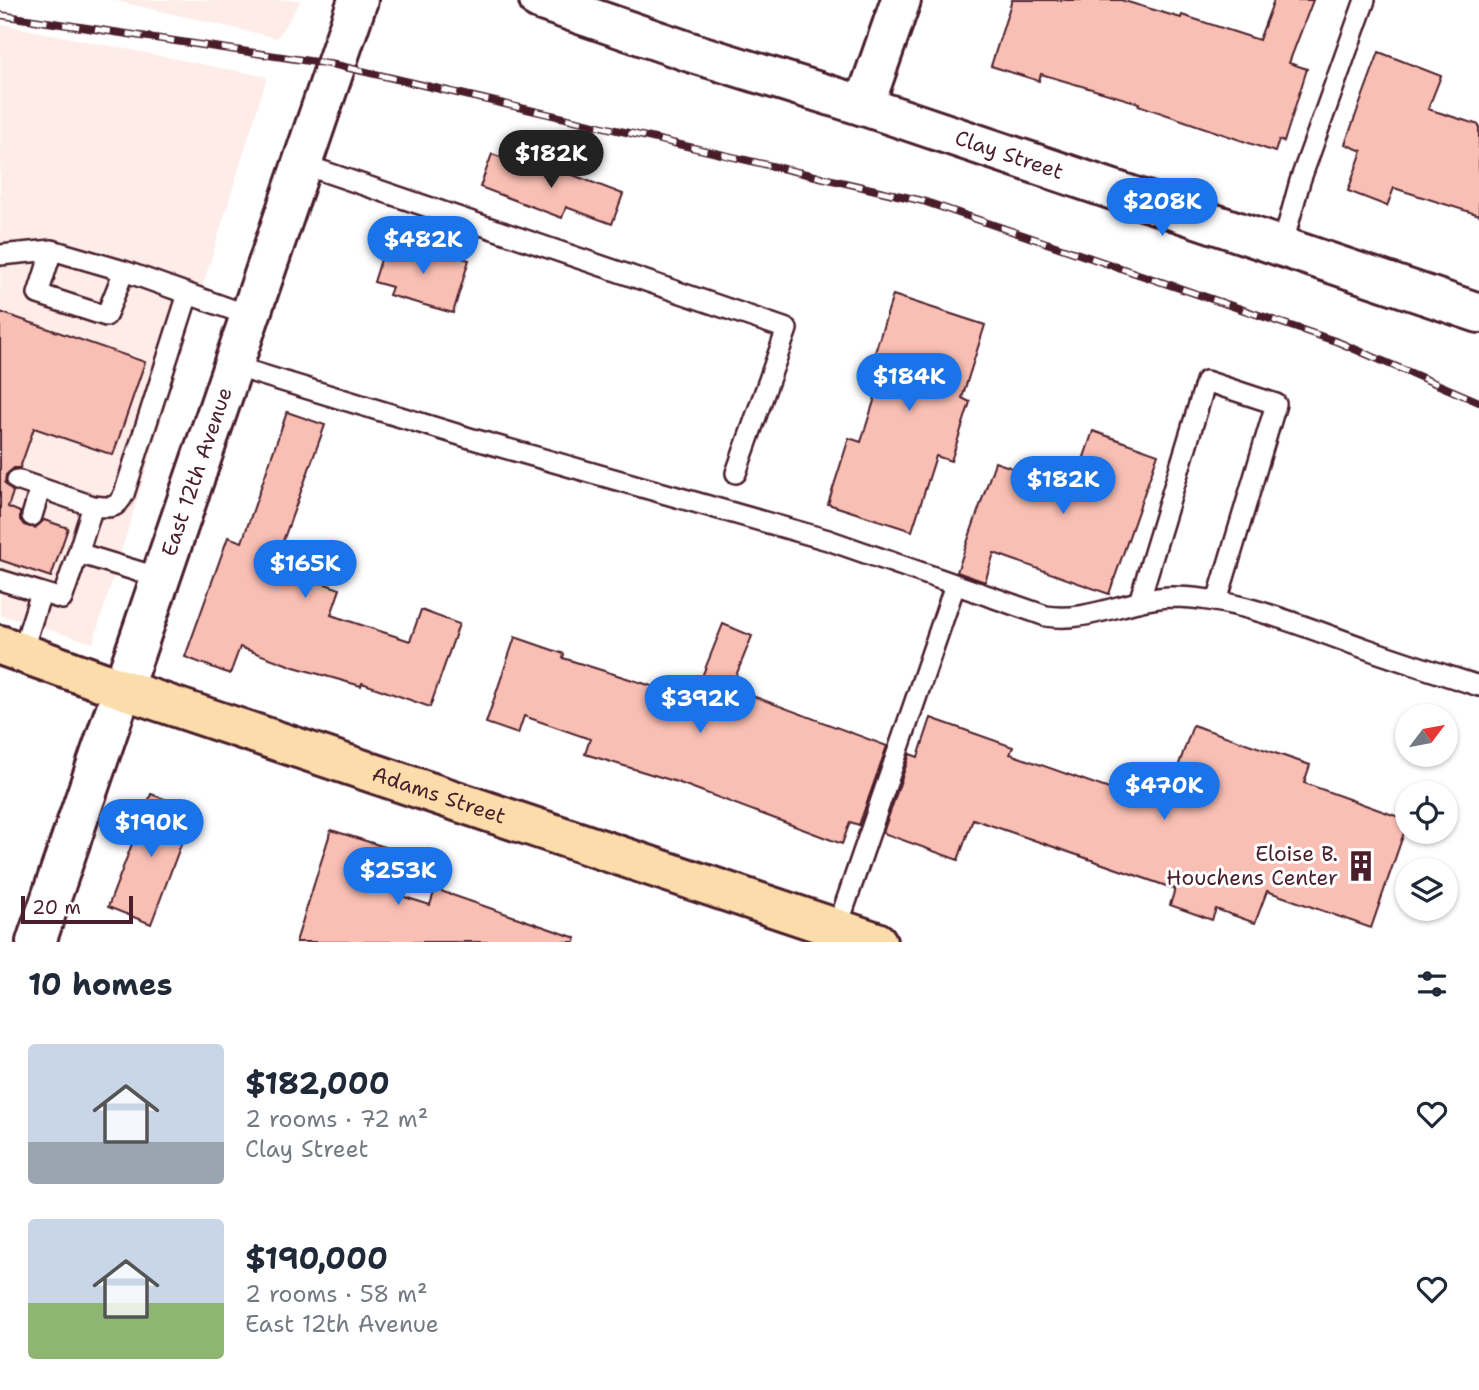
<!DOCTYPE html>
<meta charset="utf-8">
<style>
body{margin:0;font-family:"Shantell Sans",sans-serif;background:#f2f2f3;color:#1f2937;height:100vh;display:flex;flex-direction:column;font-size:26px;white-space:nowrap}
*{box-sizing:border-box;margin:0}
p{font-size:23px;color:#747a83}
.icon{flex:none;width:38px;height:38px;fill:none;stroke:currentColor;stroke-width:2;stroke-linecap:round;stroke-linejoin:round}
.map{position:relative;height:942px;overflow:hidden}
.drawer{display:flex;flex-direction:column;background:#fff;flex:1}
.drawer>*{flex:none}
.needle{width:46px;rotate:58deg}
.tools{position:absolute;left:1395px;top:704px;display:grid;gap:14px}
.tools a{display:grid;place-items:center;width:63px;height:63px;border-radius:50%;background:#fff;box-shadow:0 2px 5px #0004;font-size:35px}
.scale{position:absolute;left:21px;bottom:18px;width:112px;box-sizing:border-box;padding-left:7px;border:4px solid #4a1f2b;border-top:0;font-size:19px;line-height:24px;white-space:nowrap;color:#4a1f2b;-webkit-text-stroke:5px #fff;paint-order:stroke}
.price{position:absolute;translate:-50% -60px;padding:0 16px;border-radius:24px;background:#1a73e8;color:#fff;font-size:23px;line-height:46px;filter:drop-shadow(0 2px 4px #0008)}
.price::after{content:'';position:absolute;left:50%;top:42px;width:21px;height:16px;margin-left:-10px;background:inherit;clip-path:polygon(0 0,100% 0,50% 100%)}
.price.active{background:#222;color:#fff}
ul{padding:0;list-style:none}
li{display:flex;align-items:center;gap:21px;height:175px;padding:0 28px}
li span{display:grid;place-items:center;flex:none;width:196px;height:140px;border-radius:7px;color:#555}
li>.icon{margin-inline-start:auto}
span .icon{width:84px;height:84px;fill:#fffc;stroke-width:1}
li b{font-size:30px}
h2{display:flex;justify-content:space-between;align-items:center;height:84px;padding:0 28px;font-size:30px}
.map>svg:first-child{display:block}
</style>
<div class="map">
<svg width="1479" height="942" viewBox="0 0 1479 942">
<rect width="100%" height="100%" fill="#fff"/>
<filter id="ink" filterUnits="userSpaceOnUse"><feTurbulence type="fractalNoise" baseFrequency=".0143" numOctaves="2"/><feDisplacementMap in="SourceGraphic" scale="14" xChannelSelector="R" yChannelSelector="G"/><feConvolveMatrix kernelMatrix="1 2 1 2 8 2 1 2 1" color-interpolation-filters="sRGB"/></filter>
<g filter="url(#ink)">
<path fill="#feece8" d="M 112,0 L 300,0 L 300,2 L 277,38 Z
M 0,24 L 267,77 L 93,643 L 0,615 Z"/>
<path fill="#fabfb4" stroke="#4a1f2b" stroke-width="2" d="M 1012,0 L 1121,0 L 1181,18 L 1182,15 L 1259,40 L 1274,0 L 1313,0 L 1289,63 L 1307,69 L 1284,142 L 1279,140 L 1275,152 L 1138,105 L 1139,103 L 1041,74 L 1039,81 L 991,66 Z
M 1379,52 L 1441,76 L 1428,109 L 1479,125 L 1479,215 L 1394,188 L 1387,206 L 1348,191 L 1362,151 L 1345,144 Z
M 492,154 L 548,175 L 552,167 L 623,194 L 612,224 L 566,207 L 562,218 L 480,187 Z
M 400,240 L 469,260 L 453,313 L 389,295 L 392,287 L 374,282 L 384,250 L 396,254 Z
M 893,295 L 985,325 L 962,398 L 970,402 L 951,461 L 936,456 L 912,531 L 828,504 L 849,438 L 861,442 L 885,366 L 872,362 Z
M 0,312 L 145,362 L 113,455 L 34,428 L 20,468 L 14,468 L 6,475 L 5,483 L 13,492 L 8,507 L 20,512 L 20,520 L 24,525 L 35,528 L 44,520 L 68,528 L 51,577 L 0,560 Z
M 287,412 L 325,425 L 274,566 L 340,589 L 331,615 L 410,641 L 421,610 L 459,624 L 430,707 L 362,683 L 361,686 L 294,667 L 240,647 L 230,674 L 185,657 L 228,537 L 242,542 Z
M 1093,431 L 1158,454 L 1109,594 L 994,553 L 985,582 L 957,572 L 995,462 L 1073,489 Z
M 723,624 L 752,636 L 731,688 L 887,746 L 859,825 L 850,822 L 842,844 L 677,782 L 585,754 L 590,739 L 524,716 L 518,734 L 486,723 L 515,637 L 564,654 L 563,658 L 693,699 Z
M 931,718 L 1013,747 L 1010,754 L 1126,795 L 1135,768 L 1173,781 L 1193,725 L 1310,765 L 1304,783 L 1407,820 L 1407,824 L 1371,928 L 1267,891 L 1255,923 L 1216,909 L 1212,920 L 1170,905 L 1175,889 L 973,819 L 958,860 L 883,833 L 910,754 L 918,757 Z
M 151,794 L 194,810 L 151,924 L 108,907 Z
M 331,830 L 388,848 L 376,888 L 430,905 L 435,889 L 576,938 L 575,942 L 296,942 Z"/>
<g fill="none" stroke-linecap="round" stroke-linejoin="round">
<defs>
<path id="lane" d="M 302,164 L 787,329 L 736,473
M 1282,247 L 1300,181 L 1365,0
M 52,250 L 38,294 L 106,316 L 124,271
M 0,255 L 52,250 L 124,271 L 250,316
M 233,366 L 473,439 L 828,540 L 1046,616 C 1090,623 1128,598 1172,597 C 1237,597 1307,628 1367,649 C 1404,662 1442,674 1479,686
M 17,480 L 93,506
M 32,516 L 40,489
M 78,553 L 93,506 C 110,507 115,511 124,494 L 188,294
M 0,580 L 62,599 L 78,553 L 160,578
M 1139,602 L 1206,381 L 1276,404 L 1217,601
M 22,652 L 41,593
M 837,928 L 955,585"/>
<path id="street" d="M 864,106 L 901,0"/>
<g id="secondary">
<path id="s1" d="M 539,0 L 690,52 L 864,106 L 1479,313"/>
<path id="s2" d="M 36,942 L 358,0"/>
</g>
<g id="primary">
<path id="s3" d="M 0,645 L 122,689 L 877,942"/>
</g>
</defs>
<use href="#lane" stroke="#4a1f2b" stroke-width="24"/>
<use href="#street" stroke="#4a1f2b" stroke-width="44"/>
<use href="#secondary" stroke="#4a1f2b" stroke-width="44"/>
<use href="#primary" stroke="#4a1f2b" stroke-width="44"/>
<use href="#lane" stroke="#fff" stroke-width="19"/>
<use href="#street" stroke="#fff" stroke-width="38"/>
<use href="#secondary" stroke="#fff" stroke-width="38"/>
<use href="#primary" stroke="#fbddab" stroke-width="38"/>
<defs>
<path id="rail" d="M 0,15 L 336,65 L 923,201 L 1338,342 L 1479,402"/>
</defs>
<use href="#rail" stroke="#4a1f2b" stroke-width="8"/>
<use href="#rail" stroke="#fff" stroke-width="5" stroke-dasharray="16" stroke-linecap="butt"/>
</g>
</g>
<defs>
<symbol id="building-bare" viewBox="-9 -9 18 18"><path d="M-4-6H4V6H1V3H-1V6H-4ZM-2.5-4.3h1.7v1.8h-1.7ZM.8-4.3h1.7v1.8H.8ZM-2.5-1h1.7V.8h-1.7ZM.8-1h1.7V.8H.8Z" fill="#4a1f2b" stroke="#fff" stroke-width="2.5" paint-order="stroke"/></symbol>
</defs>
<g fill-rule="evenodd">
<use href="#building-bare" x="1339" y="844" width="44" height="44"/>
</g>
<g text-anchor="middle" stroke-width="6" stroke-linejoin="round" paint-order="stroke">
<g font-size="21" fill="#4a1f2b" stroke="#fff">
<text dy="7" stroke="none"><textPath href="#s1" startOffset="495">Clay Street</textPath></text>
<text dy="7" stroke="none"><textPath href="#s2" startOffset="497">East 12th Avenue</textPath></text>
<text dy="7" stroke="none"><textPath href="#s3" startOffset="464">Adams Street</textPath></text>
</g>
<g font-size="21" fill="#4a1f2b" stroke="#fff" text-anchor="end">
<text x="1338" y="861">Eloise B.<tspan x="1338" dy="24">Houchens Center</tspan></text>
</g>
</g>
</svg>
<div class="tools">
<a><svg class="needle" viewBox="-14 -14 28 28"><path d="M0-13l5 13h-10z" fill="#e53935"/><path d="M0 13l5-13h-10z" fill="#747a83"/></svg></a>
<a><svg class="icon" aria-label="locate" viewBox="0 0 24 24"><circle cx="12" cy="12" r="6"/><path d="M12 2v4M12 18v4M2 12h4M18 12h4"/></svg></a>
<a><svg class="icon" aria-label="layers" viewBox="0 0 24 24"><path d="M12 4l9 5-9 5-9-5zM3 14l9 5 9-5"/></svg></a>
</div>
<div class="scale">20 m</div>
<b class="price active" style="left:551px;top:190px">$182K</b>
<b class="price" style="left:1162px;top:238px">$208K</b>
<b class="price" style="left:423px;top:276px">$482K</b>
<b class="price" style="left:909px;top:413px">$184K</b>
<b class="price" style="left:1063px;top:516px">$182K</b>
<b class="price" style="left:305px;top:600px">$165K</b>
<b class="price" style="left:700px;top:735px">$392K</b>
<b class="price" style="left:1164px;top:822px">$470K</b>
<b class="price" style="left:151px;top:859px">$190K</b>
<b class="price" style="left:398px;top:907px">$253K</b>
</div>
<section class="drawer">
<h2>10 homes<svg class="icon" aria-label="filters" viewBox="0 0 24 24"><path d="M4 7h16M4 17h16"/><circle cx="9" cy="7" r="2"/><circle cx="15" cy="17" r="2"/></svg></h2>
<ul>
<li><span style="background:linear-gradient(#c9d6e8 70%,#9aa5b1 0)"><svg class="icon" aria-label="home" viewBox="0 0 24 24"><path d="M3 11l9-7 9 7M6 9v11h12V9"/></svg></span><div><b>$182,000</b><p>2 rooms · 72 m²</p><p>Clay Street</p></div><svg class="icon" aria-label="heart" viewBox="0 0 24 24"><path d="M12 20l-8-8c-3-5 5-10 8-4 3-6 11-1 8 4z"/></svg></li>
<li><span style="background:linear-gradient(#c9d6e8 60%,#8fb573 0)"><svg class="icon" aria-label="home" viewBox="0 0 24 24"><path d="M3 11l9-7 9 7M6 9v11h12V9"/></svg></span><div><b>$190,000</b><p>2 rooms · 58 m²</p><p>East 12th Avenue</p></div><svg class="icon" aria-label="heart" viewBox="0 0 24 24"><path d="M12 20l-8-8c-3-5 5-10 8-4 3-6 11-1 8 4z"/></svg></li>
</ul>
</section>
